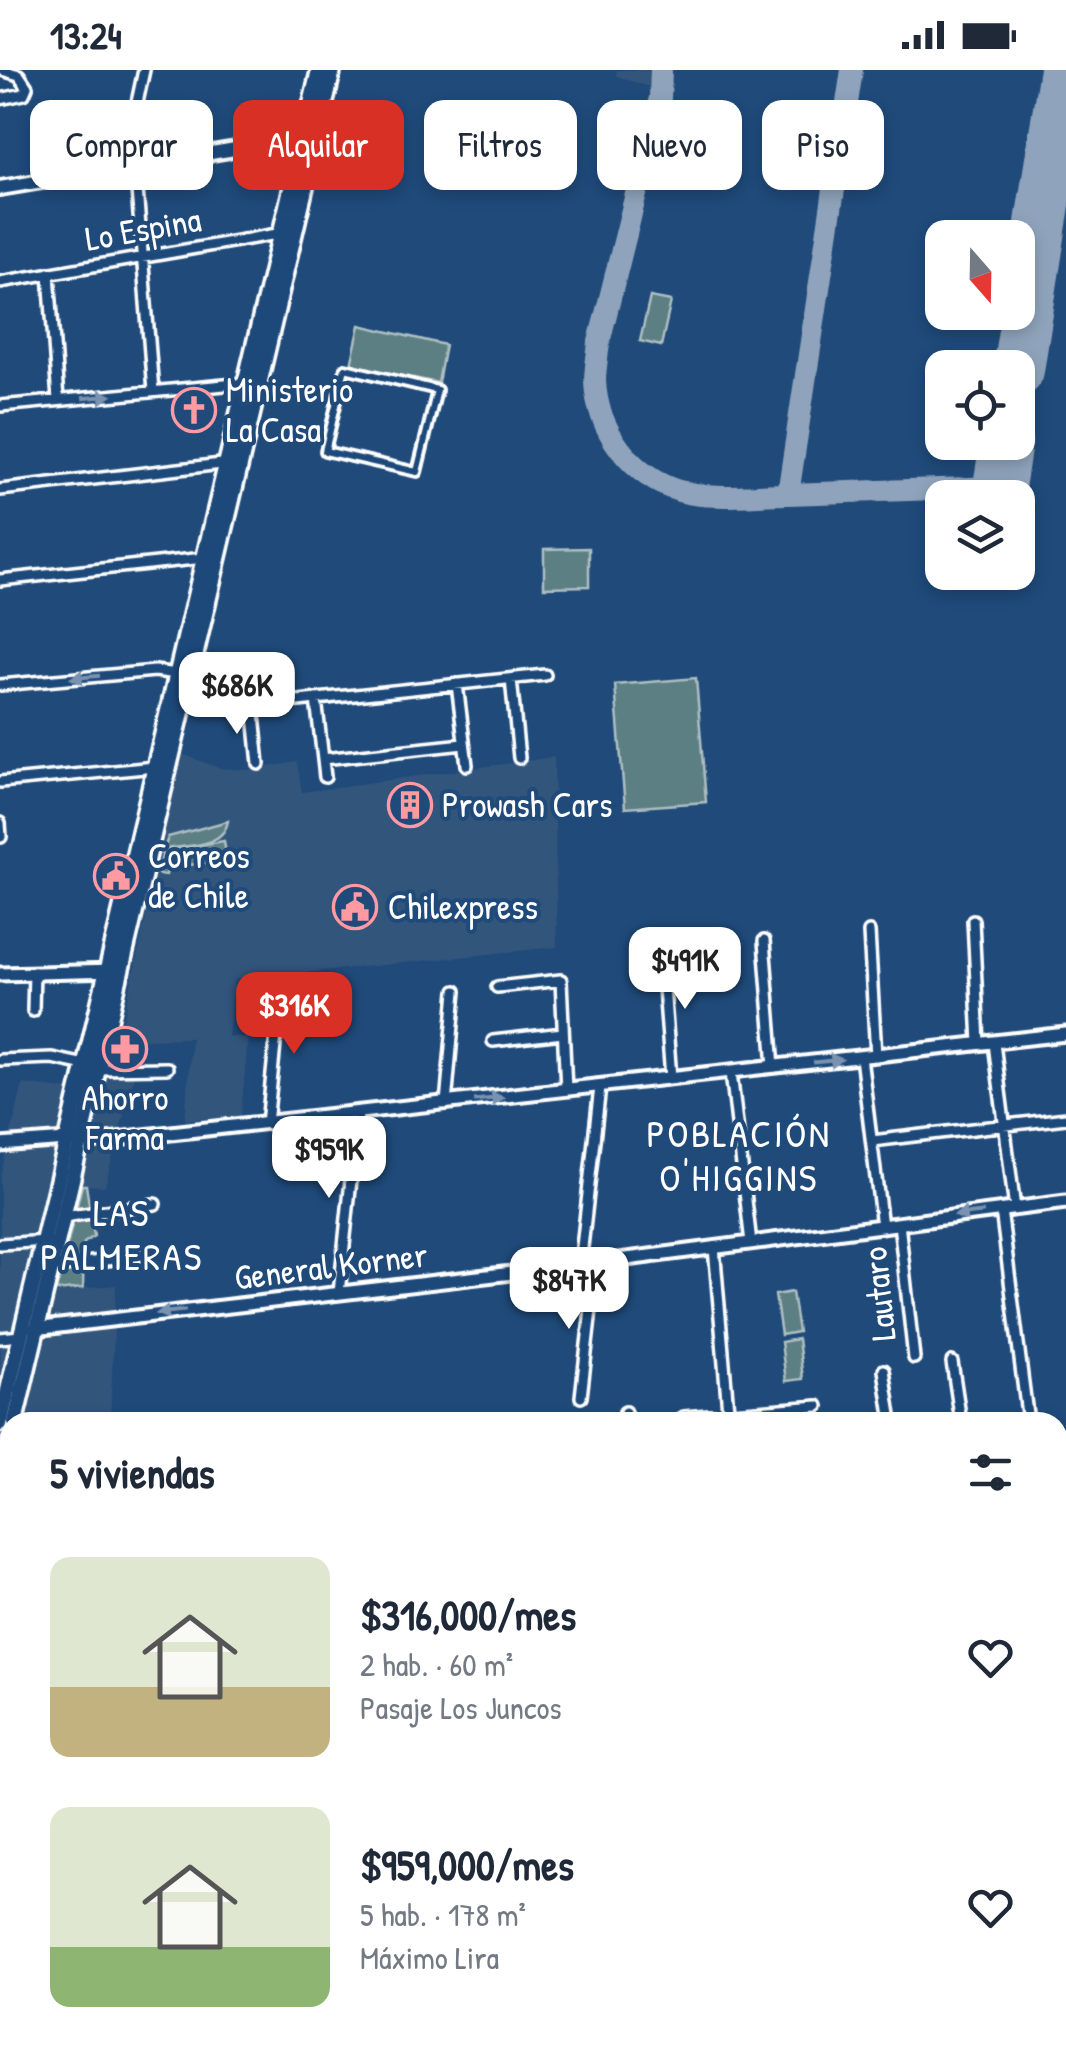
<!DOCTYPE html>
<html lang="es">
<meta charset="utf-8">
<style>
body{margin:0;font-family:"Patrick Hand",sans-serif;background:#f2f2f3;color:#1f2937;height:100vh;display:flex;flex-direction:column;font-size:38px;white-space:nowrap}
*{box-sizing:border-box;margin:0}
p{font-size:32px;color:#747a83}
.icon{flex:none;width:55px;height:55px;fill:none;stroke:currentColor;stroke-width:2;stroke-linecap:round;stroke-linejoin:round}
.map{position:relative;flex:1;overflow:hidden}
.panel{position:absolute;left:0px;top:1342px;width:1068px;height:642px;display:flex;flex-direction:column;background:#fff;border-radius:30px 30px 0 0;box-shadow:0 5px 15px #0003}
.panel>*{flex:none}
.guide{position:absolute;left:30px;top:30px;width:1008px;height:90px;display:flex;gap:20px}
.needle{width:65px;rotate:160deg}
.tools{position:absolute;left:925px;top:150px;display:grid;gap:20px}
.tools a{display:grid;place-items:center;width:110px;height:110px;border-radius:20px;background:#fff;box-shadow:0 5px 15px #0003;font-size:50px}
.price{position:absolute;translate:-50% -85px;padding:0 22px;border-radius:20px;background:#fff;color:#222;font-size:32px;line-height:65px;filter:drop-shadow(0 2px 5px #0008)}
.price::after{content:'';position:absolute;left:50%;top:60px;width:30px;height:22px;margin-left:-15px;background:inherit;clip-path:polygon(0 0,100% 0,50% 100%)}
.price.current{background:#d93025;color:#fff}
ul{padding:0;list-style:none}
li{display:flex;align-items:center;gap:30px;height:250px;padding:0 50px}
li span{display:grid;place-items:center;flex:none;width:280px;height:200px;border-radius:20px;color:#555}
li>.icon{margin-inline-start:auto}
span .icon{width:120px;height:120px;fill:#fffc;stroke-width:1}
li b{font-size:42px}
h2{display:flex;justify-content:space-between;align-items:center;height:120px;padding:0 50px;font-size:42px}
.pill{padding:0 35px;border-radius:20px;background:#fff;box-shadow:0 5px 15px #0003;font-size:35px;line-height:90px}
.pill.current{background:#d93025;color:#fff}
.status{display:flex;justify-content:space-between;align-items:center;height:70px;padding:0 50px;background:#fff;direction:ltr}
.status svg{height:28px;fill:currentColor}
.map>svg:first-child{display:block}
</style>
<div class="status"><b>13:24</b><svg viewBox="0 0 49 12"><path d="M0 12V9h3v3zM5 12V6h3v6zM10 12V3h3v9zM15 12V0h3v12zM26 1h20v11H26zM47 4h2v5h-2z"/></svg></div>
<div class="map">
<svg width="1066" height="1984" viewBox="0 0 1066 1984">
<rect width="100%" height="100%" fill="#1f4a7a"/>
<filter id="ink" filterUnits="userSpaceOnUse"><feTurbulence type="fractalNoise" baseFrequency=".01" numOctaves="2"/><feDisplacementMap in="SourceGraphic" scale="20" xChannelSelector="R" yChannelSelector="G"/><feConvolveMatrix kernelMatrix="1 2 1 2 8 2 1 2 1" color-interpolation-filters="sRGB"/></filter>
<g filter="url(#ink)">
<path fill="#32557c" d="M 617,0 L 666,0 L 661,21 L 616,6 Z
M 182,684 L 219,698 L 248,700 L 297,692 L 302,722 L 554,687 L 557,877 L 235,910 L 228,967 L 248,967 L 241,1046 L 185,1050 L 191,968 L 144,969 L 105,1116 L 51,1114 L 26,1223 L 116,1215 L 110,1352 L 10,1352 L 10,1464 L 0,1465 L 0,1107 L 23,1014 L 98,1023 L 111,969 L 119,969 Z"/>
<path fill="#5c7f84" stroke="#aebfc2" stroke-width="2.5" d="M 650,227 L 671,231 L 661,276 L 640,271 Z
M 360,255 L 445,275 L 438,313 L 351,295 Z
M 589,478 L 589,516 L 544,517 L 544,479 Z
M 696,608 L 706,732 L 625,738 L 615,615 Z
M 228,751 C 223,778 187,775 164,779 L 168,767 Z
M 224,771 L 226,784 L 218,791 L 168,798 L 166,805 L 158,804 L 163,781 Z
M 82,1115 L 86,1115 L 94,1166 L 84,1173 L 83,1218 L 56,1221 Z
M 792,1222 L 798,1262 L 781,1265 L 775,1225 Z
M 798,1269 L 803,1309 L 786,1311 L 781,1272 Z"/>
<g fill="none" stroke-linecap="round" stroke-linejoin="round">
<path stroke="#8fa4bc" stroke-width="22" d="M 661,0 L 660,28 L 599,272 C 598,284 595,298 595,311 C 597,360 632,407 679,421 C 713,430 754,424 788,424
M 852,0 L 788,424 L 999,417"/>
<path stroke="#8fa4bc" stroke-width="52" d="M 1018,300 L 1065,0
M 999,417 L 1006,372"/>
<defs>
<path id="pedestrian" d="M 345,298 L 437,320 L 417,402 L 325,381 Z"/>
<path id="minor" d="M 144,0 L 132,56 L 153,321
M 0,29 L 24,24 L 27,17 L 19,5 L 2,0
M 49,203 L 58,330
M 0,212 L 283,163
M 0,336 L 246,313
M 0,420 L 230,393
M 0,510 L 204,488
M 511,609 L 519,688
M 457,614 L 467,695
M 0,615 L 155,601 L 177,604
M 316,629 L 325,707
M 185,630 L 232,638 L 545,605
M 253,635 L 259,694
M 323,689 L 464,674
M 0,712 L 155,697
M 0,753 L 1,767
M 973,850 L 979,974
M 869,862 L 876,986
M 764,871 L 774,997
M 661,878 L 671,1008
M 497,917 L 561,910 L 566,1020
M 33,941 L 34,902
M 493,971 L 563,963
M 994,973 L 1015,1139
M 861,987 L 882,1156
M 0,990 L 52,988 L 85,995
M 97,999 L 167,998
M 731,1002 L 751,1173
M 446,1034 L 456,921
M 267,1054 L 280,925
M 872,1071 L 1066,1048
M 1001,1140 L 1028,1352
M 63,1147 L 155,1134
M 899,1153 L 914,1288
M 0,1174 L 47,1171
M 714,1177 L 728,1340 L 733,1352
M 580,1195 L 600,1017
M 51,1198 L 142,1185
M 339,1223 L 358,1044
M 0,1268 L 21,1266
M 952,1292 L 961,1352
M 884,1300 L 892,1352
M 581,1327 L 592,1231 L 601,1192
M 625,1342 L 627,1352
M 684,1347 L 818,1336
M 1058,1530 L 1063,1552
M 0,1610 L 5,1657
M 0,1723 L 10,1718
M 1058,1768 L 1066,1669
M 1058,1789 L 1066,1790
M 0,1872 L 10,1872
M 1058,1909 L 1066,1910
M 979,1975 L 1035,1979
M 264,1984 L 265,1975
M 338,1984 L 339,1975
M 376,1984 L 377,1975
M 430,1984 L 431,1975
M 491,1984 L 492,1975
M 609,1984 L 609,1975
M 660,1984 L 661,1975
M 705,1984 L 705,1975
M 859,1984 L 860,1975
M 918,1984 L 919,1975"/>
<path id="tertiary" d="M 0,904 L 115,901
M 0,1075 L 67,1070 L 80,1073 L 1066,964
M 34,1259 L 580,1195 L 1066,1132
M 1058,1405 L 1066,1404
M 0,1570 L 10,1568"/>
<path id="secondary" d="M 0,118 L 308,67"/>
<path id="primary" d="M 15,1352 L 333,0
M 0,1354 L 319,0
M 0,1414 L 10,1372"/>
</defs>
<use href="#pedestrian" stroke="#fff" stroke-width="14"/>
<use href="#minor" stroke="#fff" stroke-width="16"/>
<use href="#tertiary" stroke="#fff" stroke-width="19"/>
<use href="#secondary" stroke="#fff" stroke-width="20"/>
<use href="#primary" stroke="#fff" stroke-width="21"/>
<use href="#pedestrian" stroke="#1f4a7a" stroke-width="6"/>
<use href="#minor" stroke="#1f4a7a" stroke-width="9"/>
<use href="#tertiary" stroke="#1f4a7a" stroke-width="11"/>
<use href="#secondary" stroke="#1f4a7a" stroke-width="12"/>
<use href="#primary" stroke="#1f4a7a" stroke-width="14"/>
</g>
<defs><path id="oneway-solid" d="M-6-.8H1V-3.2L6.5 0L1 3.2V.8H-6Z" transform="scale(2.5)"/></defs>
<g fill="#7992af">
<use href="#oneway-solid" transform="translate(97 327) rotate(-5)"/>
<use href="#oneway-solid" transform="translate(85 607) rotate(175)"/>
<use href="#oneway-solid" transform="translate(828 991) rotate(-6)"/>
<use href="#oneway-solid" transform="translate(489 1029) rotate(-6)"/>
<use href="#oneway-solid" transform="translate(969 1144) rotate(173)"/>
<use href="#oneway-solid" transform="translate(171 1242) rotate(173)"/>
</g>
</g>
<defs>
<symbol id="church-ring" viewBox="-11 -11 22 22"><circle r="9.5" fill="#1f4a7a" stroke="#ff9aa2" stroke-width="1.5"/><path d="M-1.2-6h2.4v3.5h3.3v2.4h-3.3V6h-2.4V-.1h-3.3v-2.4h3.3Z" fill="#ff9aa2"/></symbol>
<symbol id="building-ring" viewBox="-11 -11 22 22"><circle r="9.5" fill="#1f4a7a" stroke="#ff9aa2" stroke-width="1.5"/><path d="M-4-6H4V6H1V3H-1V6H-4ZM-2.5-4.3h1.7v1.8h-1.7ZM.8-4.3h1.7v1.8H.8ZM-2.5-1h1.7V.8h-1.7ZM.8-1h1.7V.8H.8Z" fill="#ff9aa2"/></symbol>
<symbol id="civic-ring" viewBox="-11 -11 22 22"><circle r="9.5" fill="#1f4a7a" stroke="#ff9aa2" stroke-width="1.5"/><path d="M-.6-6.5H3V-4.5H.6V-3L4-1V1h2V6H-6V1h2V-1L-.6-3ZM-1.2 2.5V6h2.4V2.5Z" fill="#ff9aa2"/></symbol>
<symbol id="pharmacy-ring" viewBox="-11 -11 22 22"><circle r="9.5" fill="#1f4a7a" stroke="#ff9aa2" stroke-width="1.5"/><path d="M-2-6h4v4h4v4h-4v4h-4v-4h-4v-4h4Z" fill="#ff9aa2"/></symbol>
</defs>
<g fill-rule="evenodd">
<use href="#church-ring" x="169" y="315" width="50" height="50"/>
<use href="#building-ring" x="385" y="710" width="50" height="50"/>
<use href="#civic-ring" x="91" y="781" width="50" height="50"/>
<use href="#civic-ring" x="330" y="812" width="50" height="50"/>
<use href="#pharmacy-ring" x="100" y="954" width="50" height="50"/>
</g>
<g text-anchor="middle" stroke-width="8" stroke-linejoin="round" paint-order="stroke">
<g font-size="35" fill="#fff" stroke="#1f4a7a">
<text transform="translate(143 159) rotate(-10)" y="12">Lo Espina</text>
<text transform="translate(331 1196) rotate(-7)" y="12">General Korner</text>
<text transform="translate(879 1224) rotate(-96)" y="12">Lautaro</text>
</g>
<g font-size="35" fill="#fff" stroke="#1f4a7a" text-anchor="start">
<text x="226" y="332">Ministerio<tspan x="226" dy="40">La Casa</tspan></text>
<text x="442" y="747">Prowash Cars</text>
<text x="148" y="798">Correos<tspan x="148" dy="40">de Chile</tspan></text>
<text x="388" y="849">Chilexpress</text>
<text x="125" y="1040" text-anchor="middle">Ahorro<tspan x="125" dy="40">Farma</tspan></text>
</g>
<g font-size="38" letter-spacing="2.5" fill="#fff" stroke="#1f4a7a">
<text x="739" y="1077">POBLACIÓN<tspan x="739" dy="44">O'HIGGINS</tspan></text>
<text x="122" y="1156">LAS<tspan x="122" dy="44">PALMERAS</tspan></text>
</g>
</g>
</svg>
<div class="tools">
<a><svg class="needle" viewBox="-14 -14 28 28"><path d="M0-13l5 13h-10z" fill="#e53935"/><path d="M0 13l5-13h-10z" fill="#747a83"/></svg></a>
<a><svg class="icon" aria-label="locate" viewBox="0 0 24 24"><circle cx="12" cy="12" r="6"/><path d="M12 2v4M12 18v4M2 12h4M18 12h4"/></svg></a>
<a><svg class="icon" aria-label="layers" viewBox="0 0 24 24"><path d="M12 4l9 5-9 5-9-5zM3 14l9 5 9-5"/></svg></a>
</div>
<b class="price" style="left:237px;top:667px">$686K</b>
<b class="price" style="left:685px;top:942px">$491K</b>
<b class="price current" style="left:294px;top:987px">$316K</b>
<b class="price" style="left:329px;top:1131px">$959K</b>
<b class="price" style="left:569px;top:1262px">$847K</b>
<div class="guide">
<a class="pill">Comprar</a>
<a class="pill current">Alquilar</a>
<a class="pill">Filtros</a>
<a class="pill">Nuevo</a>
<a class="pill">Piso</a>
</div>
<section class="panel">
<h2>5 viviendas<svg class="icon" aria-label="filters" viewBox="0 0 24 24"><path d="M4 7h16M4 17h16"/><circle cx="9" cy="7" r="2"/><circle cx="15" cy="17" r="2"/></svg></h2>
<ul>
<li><span style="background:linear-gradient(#dfe7d0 65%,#c2b280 0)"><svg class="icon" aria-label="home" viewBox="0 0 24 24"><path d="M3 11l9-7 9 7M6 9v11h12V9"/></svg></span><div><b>$316,000/mes</b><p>2 hab. · 60 m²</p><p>Pasaje Los Juncos</p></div><svg class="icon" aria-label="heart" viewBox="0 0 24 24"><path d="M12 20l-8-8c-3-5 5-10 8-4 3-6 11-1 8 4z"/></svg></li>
<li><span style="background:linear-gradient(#dfe7d0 70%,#8fb573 0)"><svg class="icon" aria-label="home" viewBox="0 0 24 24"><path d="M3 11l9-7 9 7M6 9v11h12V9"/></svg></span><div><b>$959,000/mes</b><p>5 hab. · 178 m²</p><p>Máximo Lira</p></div><svg class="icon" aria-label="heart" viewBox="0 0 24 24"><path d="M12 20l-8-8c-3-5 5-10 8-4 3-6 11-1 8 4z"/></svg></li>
</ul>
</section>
</div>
